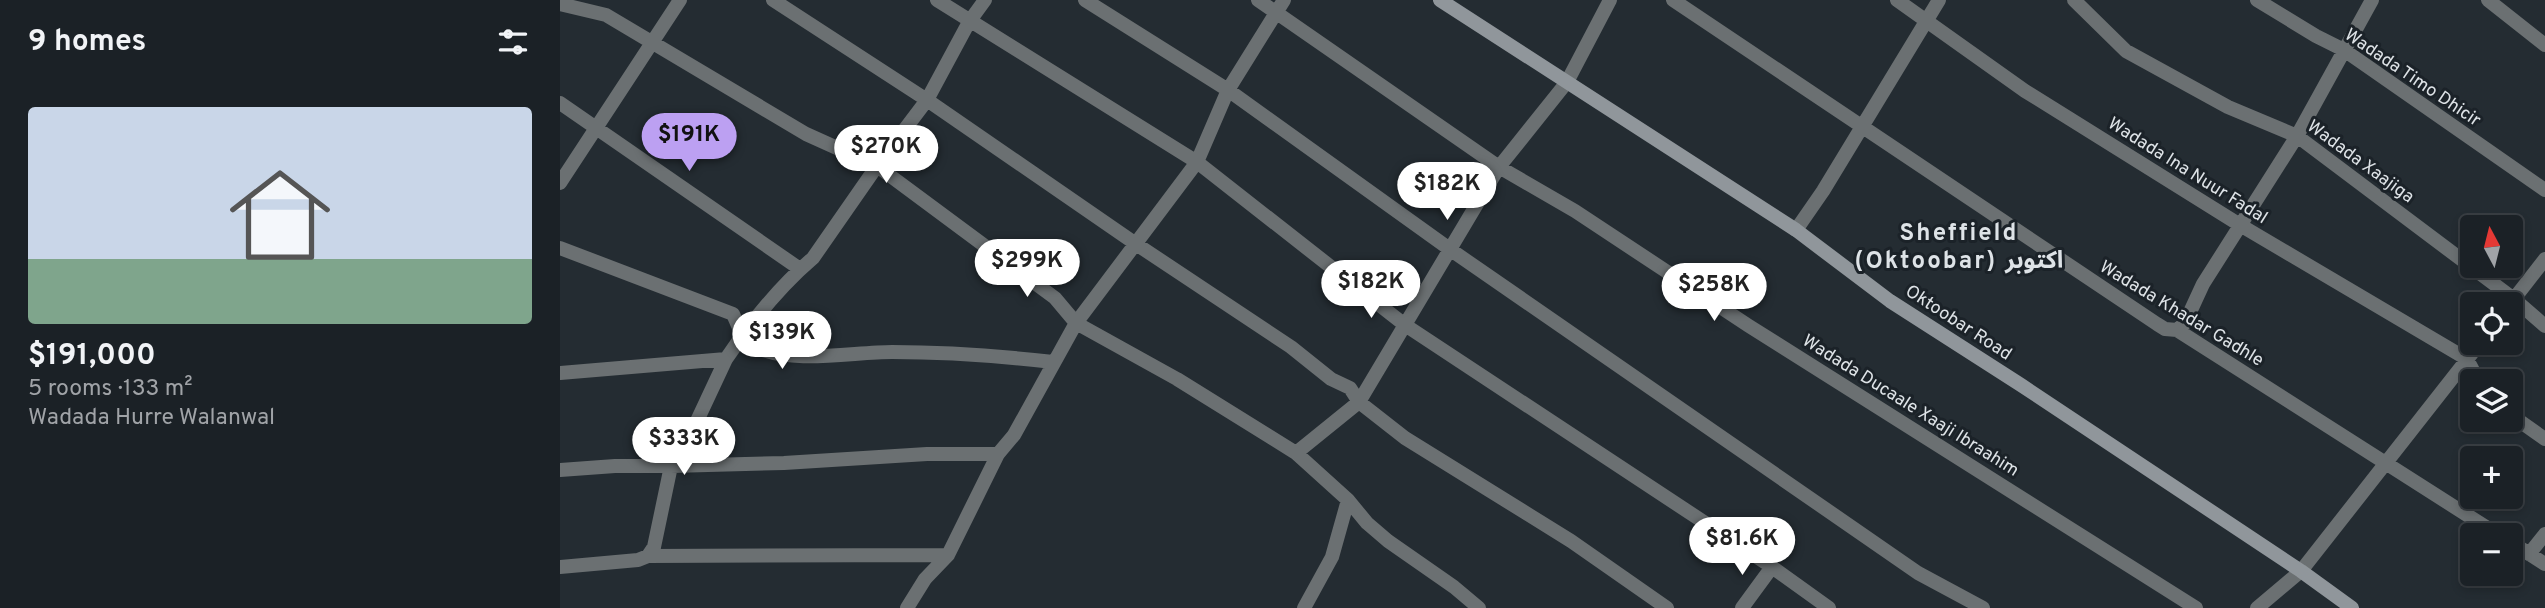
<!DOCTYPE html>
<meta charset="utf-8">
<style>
body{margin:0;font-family:Overpass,"Noto Sans Arabic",sans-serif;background:#282e32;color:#f1f3f6;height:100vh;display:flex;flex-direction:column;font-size:26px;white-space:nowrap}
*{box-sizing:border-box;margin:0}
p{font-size:23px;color:#a0a3a7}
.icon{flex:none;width:38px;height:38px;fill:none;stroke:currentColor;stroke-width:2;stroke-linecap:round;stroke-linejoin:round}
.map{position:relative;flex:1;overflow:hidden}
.panel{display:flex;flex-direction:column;background:#1b2126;width:560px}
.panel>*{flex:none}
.needle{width:46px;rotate:353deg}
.controls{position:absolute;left:1900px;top:215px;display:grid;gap:14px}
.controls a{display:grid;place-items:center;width:63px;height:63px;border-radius:7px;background:#1b2126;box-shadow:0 4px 10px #0003,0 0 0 2px #393e43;font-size:35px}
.price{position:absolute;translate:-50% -60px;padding:0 16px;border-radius:24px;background:#fff;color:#222;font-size:23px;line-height:46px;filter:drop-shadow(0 2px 4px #0008)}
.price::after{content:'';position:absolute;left:50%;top:42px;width:21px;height:16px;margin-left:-10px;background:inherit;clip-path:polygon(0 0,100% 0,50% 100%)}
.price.active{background:#bca0f2;color:#111}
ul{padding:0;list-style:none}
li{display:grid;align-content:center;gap:14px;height:371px;padding:0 28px}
li span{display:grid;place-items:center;height:217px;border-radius:7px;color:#555}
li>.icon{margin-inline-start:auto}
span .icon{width:126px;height:126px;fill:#fffc;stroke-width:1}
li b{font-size:30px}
h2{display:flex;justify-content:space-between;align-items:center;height:84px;padding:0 28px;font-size:30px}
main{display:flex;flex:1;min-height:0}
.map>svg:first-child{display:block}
</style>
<main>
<section class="panel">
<h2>9 homes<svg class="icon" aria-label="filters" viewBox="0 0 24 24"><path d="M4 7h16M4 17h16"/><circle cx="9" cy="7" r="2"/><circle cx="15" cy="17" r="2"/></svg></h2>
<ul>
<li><span style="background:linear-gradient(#c9d6e8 70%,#7fa58c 0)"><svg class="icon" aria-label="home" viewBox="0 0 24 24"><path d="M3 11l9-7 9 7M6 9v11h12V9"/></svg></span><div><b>$191,000</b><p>5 rooms · 133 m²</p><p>Wadada Hurre Walanwal</p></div></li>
</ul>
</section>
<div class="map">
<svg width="1985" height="608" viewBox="0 0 1985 608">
<rect width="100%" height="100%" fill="#242c32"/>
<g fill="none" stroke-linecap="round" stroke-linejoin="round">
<path stroke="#6b7072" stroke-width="14" d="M 213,0 L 367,100 L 576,244 L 731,347 L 771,379 L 790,388 L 799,402 L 845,438 L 1011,541 L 1107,608
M 377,0 L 637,162 L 845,325 L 1212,567 L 1269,608
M 525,0 L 668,90 L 891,250 L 1358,573 L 1423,608
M 698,0 L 939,167 L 1015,211 L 1189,326 L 1636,608
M 1113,0 L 1597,324 L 1605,329 L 1617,330 L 1940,536
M 1337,0 L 1465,91 L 1680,225 L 1907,359 L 1919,382
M 1514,0 L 1566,51 L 1668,107 L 1737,136 L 1954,299 L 1985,326
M 1697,0 L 1756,36 L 1784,50 L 1985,190
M 1928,0 L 1985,45
M 0,4 L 46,15 L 246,134 L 317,166 L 495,298 L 516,323 L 617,379 L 736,453 L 788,500 L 807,523 L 828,541 L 894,587 L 919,608
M 0,103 L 240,269
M 0,183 L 120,0
M 1236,230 L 1263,191 L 1379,0
M 0,248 L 173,314 C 179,328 183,341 198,348 C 234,364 293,352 332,352 C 386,352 440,356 493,362
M 1950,304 L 1985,259
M 1617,330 L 1625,323 L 1643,284 L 1737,136 L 1812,0
M 0,373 L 166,359 C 191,322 219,287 253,258 L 317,166 L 367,100 L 409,22 L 425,0
M 1951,415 L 1985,439
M 736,453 L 799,402 L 939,167 L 1007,82 L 1050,0
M 0,470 L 55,466 L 111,466 L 122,453 L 166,359
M 1951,542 L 1985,564
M 1969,554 L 1985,534
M 88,556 L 94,547 L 111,466 L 224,463 L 367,454 L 438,454
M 0,567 L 78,560 L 88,556 L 388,555
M 347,608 L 365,579 L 388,555 L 438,454 L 454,435 L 516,323 L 637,162 L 668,90 L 724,0
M 744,608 L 772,557 L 788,500
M 1182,608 L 1212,567
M 1697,608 L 1741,571 L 1920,343"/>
<path stroke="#90969b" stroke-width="14" d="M 880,0 L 1236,230 L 1330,301 L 1461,385 L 1741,571 L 1792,608"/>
</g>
<g text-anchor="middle" stroke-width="6" stroke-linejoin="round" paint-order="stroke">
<g font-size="18" fill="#dee3e7" stroke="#1b2228">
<text transform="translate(1853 77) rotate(34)" y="6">Wadada Timo Dhicir</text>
<text transform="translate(1801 161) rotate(36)" y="6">Wadada Xaajiga</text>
<text transform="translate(1628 170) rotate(32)" y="6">Wadada Ina Nuur Fadal</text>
<text transform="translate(1622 313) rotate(31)" y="6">Wadada Khadar Gadhle</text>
<text transform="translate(1399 322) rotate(33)" y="6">Oktoobar Road</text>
<text transform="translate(1351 405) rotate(32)" y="6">Wadada Ducaale Xaaji Ibraahim</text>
</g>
<g font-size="24" font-weight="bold" letter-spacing="2" fill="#dee3e7" stroke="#1b2228">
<text x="1399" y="240">Sheffield<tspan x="1399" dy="28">(Oktoobar) اكتوبر</tspan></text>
</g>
</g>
</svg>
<div class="controls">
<a><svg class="needle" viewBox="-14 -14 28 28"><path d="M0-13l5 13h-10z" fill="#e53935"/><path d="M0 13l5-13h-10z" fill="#a0a3a7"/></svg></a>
<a><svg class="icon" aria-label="locate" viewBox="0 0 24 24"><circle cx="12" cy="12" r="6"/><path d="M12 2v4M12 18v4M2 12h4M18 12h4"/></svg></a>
<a><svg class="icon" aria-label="layers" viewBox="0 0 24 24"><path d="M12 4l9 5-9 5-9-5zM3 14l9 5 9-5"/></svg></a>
<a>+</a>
<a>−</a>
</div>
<b class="price active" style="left:129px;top:173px">$191K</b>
<b class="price" style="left:326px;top:185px">$270K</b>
<b class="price" style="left:887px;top:222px">$182K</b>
<b class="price" style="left:467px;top:299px">$299K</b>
<b class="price" style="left:811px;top:320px">$182K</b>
<b class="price" style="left:1154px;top:323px">$258K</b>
<b class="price" style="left:222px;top:371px">$139K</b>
<b class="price" style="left:124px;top:477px">$333K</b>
<b class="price" style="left:1182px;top:577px">$81.6K</b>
</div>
</main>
